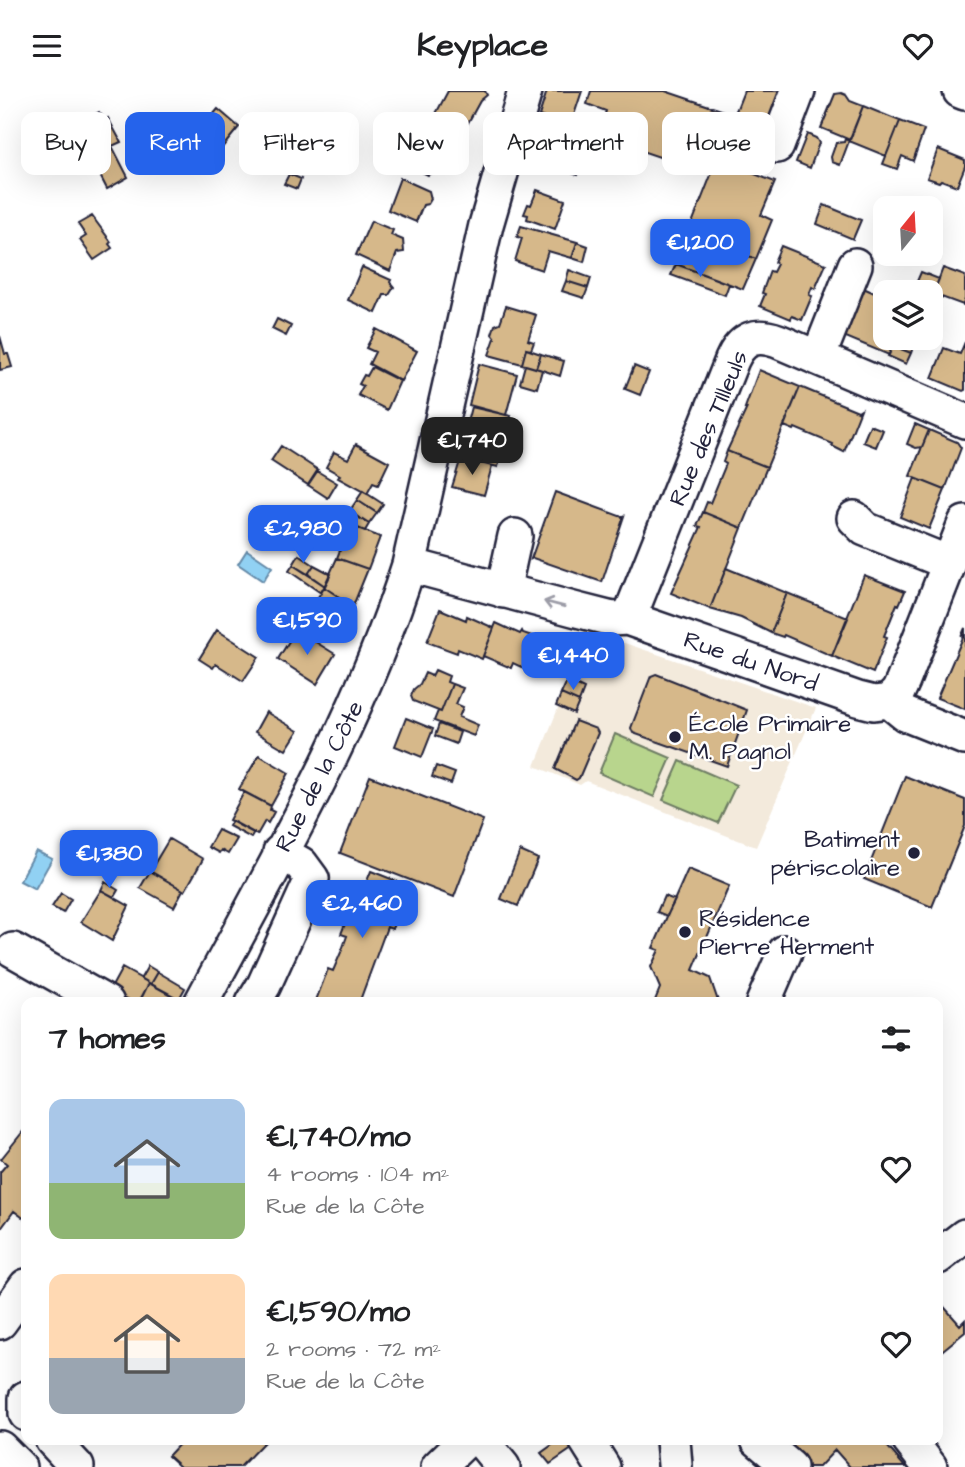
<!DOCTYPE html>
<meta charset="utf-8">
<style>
body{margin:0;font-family:"Architects Daughter",sans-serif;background:#f6f6f6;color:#202124;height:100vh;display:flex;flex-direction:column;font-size:26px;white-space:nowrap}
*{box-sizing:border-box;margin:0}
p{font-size:23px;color:#757577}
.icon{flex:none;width:38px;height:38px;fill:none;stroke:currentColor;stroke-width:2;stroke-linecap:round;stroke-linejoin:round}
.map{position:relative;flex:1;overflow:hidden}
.panel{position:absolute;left:21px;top:906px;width:922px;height:448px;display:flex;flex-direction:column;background:#fff;border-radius:14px;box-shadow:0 7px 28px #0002}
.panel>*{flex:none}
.banner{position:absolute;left:21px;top:21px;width:924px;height:63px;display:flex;gap:14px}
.needle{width:46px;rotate:18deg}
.tools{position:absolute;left:873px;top:105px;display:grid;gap:14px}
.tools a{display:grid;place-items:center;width:70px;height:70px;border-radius:14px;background:#fff;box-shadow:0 7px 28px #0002;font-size:35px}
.price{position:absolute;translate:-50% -60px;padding:0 16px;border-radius:14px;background:#2563eb;color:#fff;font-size:23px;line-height:46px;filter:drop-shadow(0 2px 4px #0008)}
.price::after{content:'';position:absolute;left:50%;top:42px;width:21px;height:16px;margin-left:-10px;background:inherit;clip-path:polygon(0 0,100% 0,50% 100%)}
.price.on{background:#222;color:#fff}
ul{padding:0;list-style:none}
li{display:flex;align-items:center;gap:21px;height:175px;padding:0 28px}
li span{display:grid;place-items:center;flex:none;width:196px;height:140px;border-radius:14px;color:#555}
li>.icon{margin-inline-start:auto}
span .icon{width:84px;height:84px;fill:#fffc;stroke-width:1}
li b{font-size:30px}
h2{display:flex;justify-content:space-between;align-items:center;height:84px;padding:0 28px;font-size:30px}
.pill{padding:0 24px;border-radius:14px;background:#fff;box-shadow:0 7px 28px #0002;font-size:24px;line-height:63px}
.pill.on{background:#2563eb;color:#fff}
header{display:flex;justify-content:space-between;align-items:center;height:91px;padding:0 28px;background:#fff;font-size:32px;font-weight:700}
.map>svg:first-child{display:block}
</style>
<header><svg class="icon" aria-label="menu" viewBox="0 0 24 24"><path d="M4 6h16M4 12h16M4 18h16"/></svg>Keyplace<svg class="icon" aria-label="heart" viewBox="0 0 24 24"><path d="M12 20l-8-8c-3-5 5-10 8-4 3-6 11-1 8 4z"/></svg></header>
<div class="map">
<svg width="965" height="1376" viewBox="0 0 965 1376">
<rect width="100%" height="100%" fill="#fff"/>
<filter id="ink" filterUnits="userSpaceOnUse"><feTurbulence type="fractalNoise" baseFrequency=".0143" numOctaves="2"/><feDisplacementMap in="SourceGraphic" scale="14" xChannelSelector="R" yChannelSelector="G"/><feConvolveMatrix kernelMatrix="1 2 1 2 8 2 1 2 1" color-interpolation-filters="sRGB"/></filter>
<g filter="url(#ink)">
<path fill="#f3eadc" d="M 589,540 L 816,617 L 756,756 L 586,690 L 580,694 L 535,675 Z"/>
<path fill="#b8d58d" stroke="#6d7c64" stroke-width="2" d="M 615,643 L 671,667 L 654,706 L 599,682 Z
M 680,670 L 736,694 L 718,732 L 663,709 Z"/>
<path fill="#91d1f3" stroke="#658ba9" stroke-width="2" d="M 247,459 L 272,476 L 263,490 L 238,473 Z
M 36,760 L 52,768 L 35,798 L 20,790 Z"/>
<path fill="#d6b88a" stroke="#22223b" stroke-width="2" d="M 448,0 L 485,0 L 487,4 L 480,10 L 463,41 L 450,35 L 448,38 L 432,30 Z
M 547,0 L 582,0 L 570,36 L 539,25 Z
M 591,0 L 665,0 L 724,20 L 704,81 L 597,45 L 606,20 L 587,13 Z
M 744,0 L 784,0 L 771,33 L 736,20 Z
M 841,2 L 846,4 L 850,10 L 863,15 L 850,49 L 821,37 L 835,3 Z
M 863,15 L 900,30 L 886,65 L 849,50 Z
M 218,18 L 239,36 L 216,64 L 194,46 Z
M 736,20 L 771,33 L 752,82 L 775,91 L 761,124 L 772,129 L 756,168 L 689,140 L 728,41 L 721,39 L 725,29 L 732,32 Z
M 99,21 L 105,29 L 108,27 L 121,51 L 112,55 L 128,86 L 107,98 L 91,67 L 94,65 L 82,41 L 93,35 L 91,26 Z
M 574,25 L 600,35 L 596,45 L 570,36 Z
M 900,30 L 924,39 L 913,70 L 902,65 L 897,78 L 883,73 Z
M 562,37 L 591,48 L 578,84 L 562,79 L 565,72 L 552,66 L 547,62 L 549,54 L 556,53 Z
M 807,43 L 816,47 L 819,52 L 810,77 L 796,71 Z
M 413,44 L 440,57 L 433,72 L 434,79 L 428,84 L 400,70 Z
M 845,48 L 849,50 L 840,74 L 832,71 L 831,66 L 836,52 L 844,51 Z
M 938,58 L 965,69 L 965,75 L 957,95 L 941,89 L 939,91 L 927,87 Z
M 289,83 L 301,88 L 297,98 L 284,93 Z
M 400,87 L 429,100 L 431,108 L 428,113 L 423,114 L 416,131 L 388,119 Z
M 537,99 L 565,109 L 555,138 L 527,128 L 528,124 L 524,123 L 528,113 L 531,114 Z
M 824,114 L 861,129 L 853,148 L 817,133 Z
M 92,125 L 111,151 L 109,153 L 112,157 L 94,169 L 80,149 L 86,145 L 78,133 Z
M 371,130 L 393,139 L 391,144 L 403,149 L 404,161 L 397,162 L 390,180 L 356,164 Z
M 521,135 L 577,151 L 572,167 L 548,160 L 542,179 L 515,170 L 522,147 L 517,146 Z
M 689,140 L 756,168 L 743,198 L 676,173 Z
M 577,151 L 588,155 L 584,171 L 572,167 Z
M 781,155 L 826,173 L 815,198 L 812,196 L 809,204 L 812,205 L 802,229 L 792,225 L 791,228 L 760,215 L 765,203 L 762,202 L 770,180 L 773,181 L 777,173 L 774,171 Z
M 676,173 L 729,193 L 725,204 L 671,184 Z
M 362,176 L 391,189 L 390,191 L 394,196 L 389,204 L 384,204 L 376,222 L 348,209 Z
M 943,177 L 965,185 L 965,208 L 963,214 L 933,203 Z
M 569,179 L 591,187 L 588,197 L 566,190 Z
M 921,181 L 939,188 L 933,203 L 915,195 Z
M 566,190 L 588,197 L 584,207 L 562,200 Z
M 861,196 L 886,207 L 886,247 L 896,247 L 889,264 L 841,244 Z
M 506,215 L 536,224 L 528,249 L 534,251 L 531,259 L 526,258 L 522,273 L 489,264 L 495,247 L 492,243 L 495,234 L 500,232 Z
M 277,228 L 291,235 L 286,245 L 272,238 Z
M 376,238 L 417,260 L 401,290 L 369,273 L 375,261 L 366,257 Z
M 0,245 L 5,263 L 8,263 L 12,276 L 0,279 Z
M 896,247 L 904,247 L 915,251 L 911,262 L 893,255 Z
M 965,251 L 965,299 L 963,300 L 932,287 L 944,257 L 960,263 Z
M 893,255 L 911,262 L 906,273 L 888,265 Z
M 526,258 L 541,263 L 536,277 L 522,273 Z
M 541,263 L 564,270 L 560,285 L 536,277 Z
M 479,273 L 517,283 L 506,324 L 469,314 Z
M 525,274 L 542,279 L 537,297 L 520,292 Z
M 634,275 L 649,281 L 640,304 L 625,298 Z
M 372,276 L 400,290 L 387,319 L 358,304 L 363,295 L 359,293 L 364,284 L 367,285 Z
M 759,279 L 800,296 L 767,376 L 727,360 L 747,317 L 745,317 Z
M 800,296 L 858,320 L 861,318 L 844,361 L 832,355 L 833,353 L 795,337 L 794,339 L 784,335 Z
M 471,316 L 511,325 L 498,376 L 458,366 Z
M 915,333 L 929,339 L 922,356 L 916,357 L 907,353 Z
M 870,334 L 883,339 L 876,356 L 863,351 Z
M 929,339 L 957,351 L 961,357 L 945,399 L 910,385 Z
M 356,353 L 389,371 L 378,394 L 373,392 L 367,403 L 338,387 L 340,384 L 326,376 L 334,361 L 348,368 Z
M 281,355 L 318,379 L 308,394 L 271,370 Z
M 727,360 L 767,376 L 742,437 L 703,421 L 707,411 L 710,412 L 726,373 L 723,371 Z
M 461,367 L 492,375 L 484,404 L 452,396 Z
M 317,380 L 337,392 L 328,407 L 308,394 Z
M 915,387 L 945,399 L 929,438 L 900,426 Z
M 363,400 L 383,413 L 377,422 L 357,409 Z
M 555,401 L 622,426 L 624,425 L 602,491 L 533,467 L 531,468 Z
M 357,409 L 377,422 L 369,433 L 349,421 Z
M 350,421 L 369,433 L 365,440 L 343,431 Z
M 703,421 L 742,437 L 710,518 L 671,502 L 701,436 L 697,435 Z
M 350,434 L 380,446 L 368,478 L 337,467 Z
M 299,464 L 314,474 L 308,483 L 293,474 Z
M 337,467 L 368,478 L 353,515 L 324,496 Z
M 293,474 L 325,495 L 321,502 L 289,480 Z
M 314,474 L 331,483 L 325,495 L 308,483 Z
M 726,477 L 787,502 L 771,542 L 741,527 L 710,518 Z
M 864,484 L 905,500 L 899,514 L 897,513 L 884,545 L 887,546 L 873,582 L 832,565 Z
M 324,496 L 351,514 L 333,541 L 308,523 Z
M 787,502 L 848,527 L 832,565 L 784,544 L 783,546 L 771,542 Z
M 440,518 L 466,529 L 467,525 L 494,537 L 482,568 L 458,558 L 457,562 L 427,551 Z
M 496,532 L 520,543 L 522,540 L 523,542 L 550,551 L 536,583 L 513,572 L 511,577 L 483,565 Z
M 965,537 L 965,618 L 937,607 L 964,544 L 962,544 Z
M 217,539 L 259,566 L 243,590 L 216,573 L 213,577 L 199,568 Z
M 296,539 L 335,563 L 317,593 L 278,568 Z
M 435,579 L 449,585 L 447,591 L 452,593 L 441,621 L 413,610 L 411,605 L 414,598 L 420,593 L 425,582 L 432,585 Z
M 656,583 L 747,619 L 727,675 L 633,642 L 631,637 L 651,585 Z
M 567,590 L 584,598 L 579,611 L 561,603 Z
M 452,593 L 463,597 L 456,613 L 463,616 L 459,626 L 478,634 L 474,645 L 434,630 L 438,620 L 441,621 Z
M 561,603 L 579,611 L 574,623 L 556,615 Z
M 266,621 L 298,640 L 286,659 L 255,641 Z
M 406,627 L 433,638 L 422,666 L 395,655 Z
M 575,630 L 596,638 L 598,642 L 579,687 L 576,689 L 555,678 Z
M 439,633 L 460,641 L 456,653 L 435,645 Z
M 259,664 L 289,682 L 271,715 L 239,698 Z
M 436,675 L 455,682 L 451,693 L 432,686 Z
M 370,685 L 483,729 L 454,806 L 340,762 Z
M 905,685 L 965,709 L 965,735 L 932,816 L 864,788 Z
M 244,701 L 271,715 L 270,719 L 274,721 L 268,732 L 265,730 L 257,744 L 229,729 Z
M 232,730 L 254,742 L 251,747 L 229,735 Z
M 218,739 L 237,748 L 228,763 L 221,759 L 219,762 L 208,756 Z
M 169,748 L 203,768 L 185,800 L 150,780 Z
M 520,760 L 538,768 L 518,815 L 501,808 Z
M 688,778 L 729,795 L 693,879 L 710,887 L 718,910 L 654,912 L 660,897 L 651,876 L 659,859 L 653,857 Z
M 150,780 L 183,799 L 174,816 L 140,797 Z
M 371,780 L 404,793 L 396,812 L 401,814 L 392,838 L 387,836 L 359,912 L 315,912 L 328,878 L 333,880 L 342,859 L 347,845 L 341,843 L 355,808 L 359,810 Z
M 105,791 L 118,799 L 114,806 L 101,799 Z
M 101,799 L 129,815 L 112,850 L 81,831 Z
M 61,802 L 71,808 L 63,822 L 52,816 Z
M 664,805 L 675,809 L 667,825 L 657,821 Z
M 148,875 L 158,881 L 151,893 L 141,887 Z
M 122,877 L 149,892 L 139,912 L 135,912 L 110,899 Z
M 158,881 L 185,897 L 179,908 L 151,893 Z
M 149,892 L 171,904 L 167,912 L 145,912 L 140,909 Z
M 25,1038 L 26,1129 L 14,1120 L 0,1139 L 0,1081 L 7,1073 L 1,1068 Z
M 938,1209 L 960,1234 L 965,1229 L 965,1241 L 938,1263 Z
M 183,1349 L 266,1349 L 240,1376 L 180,1376 L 168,1365 Z
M 559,1349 L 576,1349 L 579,1353 L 550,1373 L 541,1362 Z
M 778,1349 L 882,1349 L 905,1376 L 850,1376 L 835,1359 L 819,1376 L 807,1376 Z"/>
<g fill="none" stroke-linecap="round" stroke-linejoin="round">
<defs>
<path id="minor" d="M 960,0 L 965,2
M 777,55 L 798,0
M 818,267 L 855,174
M 854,427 L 865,438 L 949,472
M 409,474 L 577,519 L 612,528 L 627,527 L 858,608 L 874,612 L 889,610 L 905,623 L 965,647
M 503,500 L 515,445
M 627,527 L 633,517 L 732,269 C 742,247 756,242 778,250 L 965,330
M 889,610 L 898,601 L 903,590 L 965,432
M 13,859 L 107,912
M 201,912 C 277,770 360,628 409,474 L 486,134 L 525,0
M 253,912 L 264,894 L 312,788 L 301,773 L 280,761
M 763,912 L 785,861
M 938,1166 L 965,1145
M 0,1231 L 26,1195
M 26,1307 L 26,1323
M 52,1349 L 77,1376
M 481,1349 L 503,1376
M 586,1349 L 603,1376
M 673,1349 L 675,1374
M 758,1349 L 790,1376
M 909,1349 L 930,1376
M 0,1357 L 19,1376
M 438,1376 L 466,1349"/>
</defs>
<use href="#minor" stroke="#22223b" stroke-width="38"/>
<use href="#minor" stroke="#fff" stroke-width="33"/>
</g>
<defs><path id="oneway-shaft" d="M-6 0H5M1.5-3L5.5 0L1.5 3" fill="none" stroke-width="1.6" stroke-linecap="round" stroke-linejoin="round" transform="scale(1.75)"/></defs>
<use stroke="#9c9ca7" href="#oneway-shaft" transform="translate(554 513) rotate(-165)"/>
</g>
<g fill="#22223b" stroke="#fff" stroke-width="2.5">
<circle cx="675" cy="646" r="7"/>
<circle cx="914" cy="762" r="7"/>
<circle cx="685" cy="841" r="7"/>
</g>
<g text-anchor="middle" stroke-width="5" stroke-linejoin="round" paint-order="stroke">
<g font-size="24" fill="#22223b" stroke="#fff">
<text transform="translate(708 337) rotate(-67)" y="8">Rue des TIlleuls</text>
<text transform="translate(751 570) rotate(19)" y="8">Rue du Nord</text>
<text transform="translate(319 685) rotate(-63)" y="8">Rue de la Côte</text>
</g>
<g font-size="24" fill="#22223b" stroke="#fff" text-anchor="start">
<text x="689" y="640">École Primaire<tspan x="689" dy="28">M. Pagnol</tspan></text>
<text x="900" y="756" text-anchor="end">Batiment<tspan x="900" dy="28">périscolaire</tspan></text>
<text x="699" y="835">Résidence<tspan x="699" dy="28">Pierre Herment</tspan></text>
</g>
</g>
</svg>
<div class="tools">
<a><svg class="needle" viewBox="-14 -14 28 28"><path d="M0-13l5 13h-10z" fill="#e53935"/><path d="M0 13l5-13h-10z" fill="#757577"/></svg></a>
<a><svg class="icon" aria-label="layers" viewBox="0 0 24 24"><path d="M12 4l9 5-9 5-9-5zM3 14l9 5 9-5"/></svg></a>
</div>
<b class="price" style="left:700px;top:188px">€1,200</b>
<b class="price on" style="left:472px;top:386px">€1,740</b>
<b class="price" style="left:303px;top:474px">€2,980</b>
<b class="price" style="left:307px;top:566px">€1,590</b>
<b class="price" style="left:573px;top:601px">€1,440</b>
<b class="price" style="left:109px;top:799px">€1,380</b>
<b class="price" style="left:362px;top:849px">€2,460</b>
<div class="banner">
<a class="pill">Buy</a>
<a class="pill on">Rent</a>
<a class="pill">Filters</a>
<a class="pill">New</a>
<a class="pill">Apartment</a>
<a class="pill">House</a>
</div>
<section class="panel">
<h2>7 homes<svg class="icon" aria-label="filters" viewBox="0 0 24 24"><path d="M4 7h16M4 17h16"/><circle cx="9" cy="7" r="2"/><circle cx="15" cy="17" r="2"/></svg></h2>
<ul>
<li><span style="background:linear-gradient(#a9c7e8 60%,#8fb573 0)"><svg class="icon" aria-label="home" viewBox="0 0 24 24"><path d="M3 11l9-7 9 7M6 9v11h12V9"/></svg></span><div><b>€1,740/mo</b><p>4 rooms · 104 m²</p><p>Rue de la Côte</p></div><svg class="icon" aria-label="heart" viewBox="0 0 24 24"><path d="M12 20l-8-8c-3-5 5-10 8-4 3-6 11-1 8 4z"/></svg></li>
<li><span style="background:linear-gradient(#ffd9b3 60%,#9aa5b1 0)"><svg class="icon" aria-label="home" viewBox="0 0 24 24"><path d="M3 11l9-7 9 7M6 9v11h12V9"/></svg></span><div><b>€1,590/mo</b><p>2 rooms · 72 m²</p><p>Rue de la Côte</p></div><svg class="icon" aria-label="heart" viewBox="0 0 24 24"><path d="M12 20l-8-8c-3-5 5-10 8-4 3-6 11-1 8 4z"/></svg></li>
</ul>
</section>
</div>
